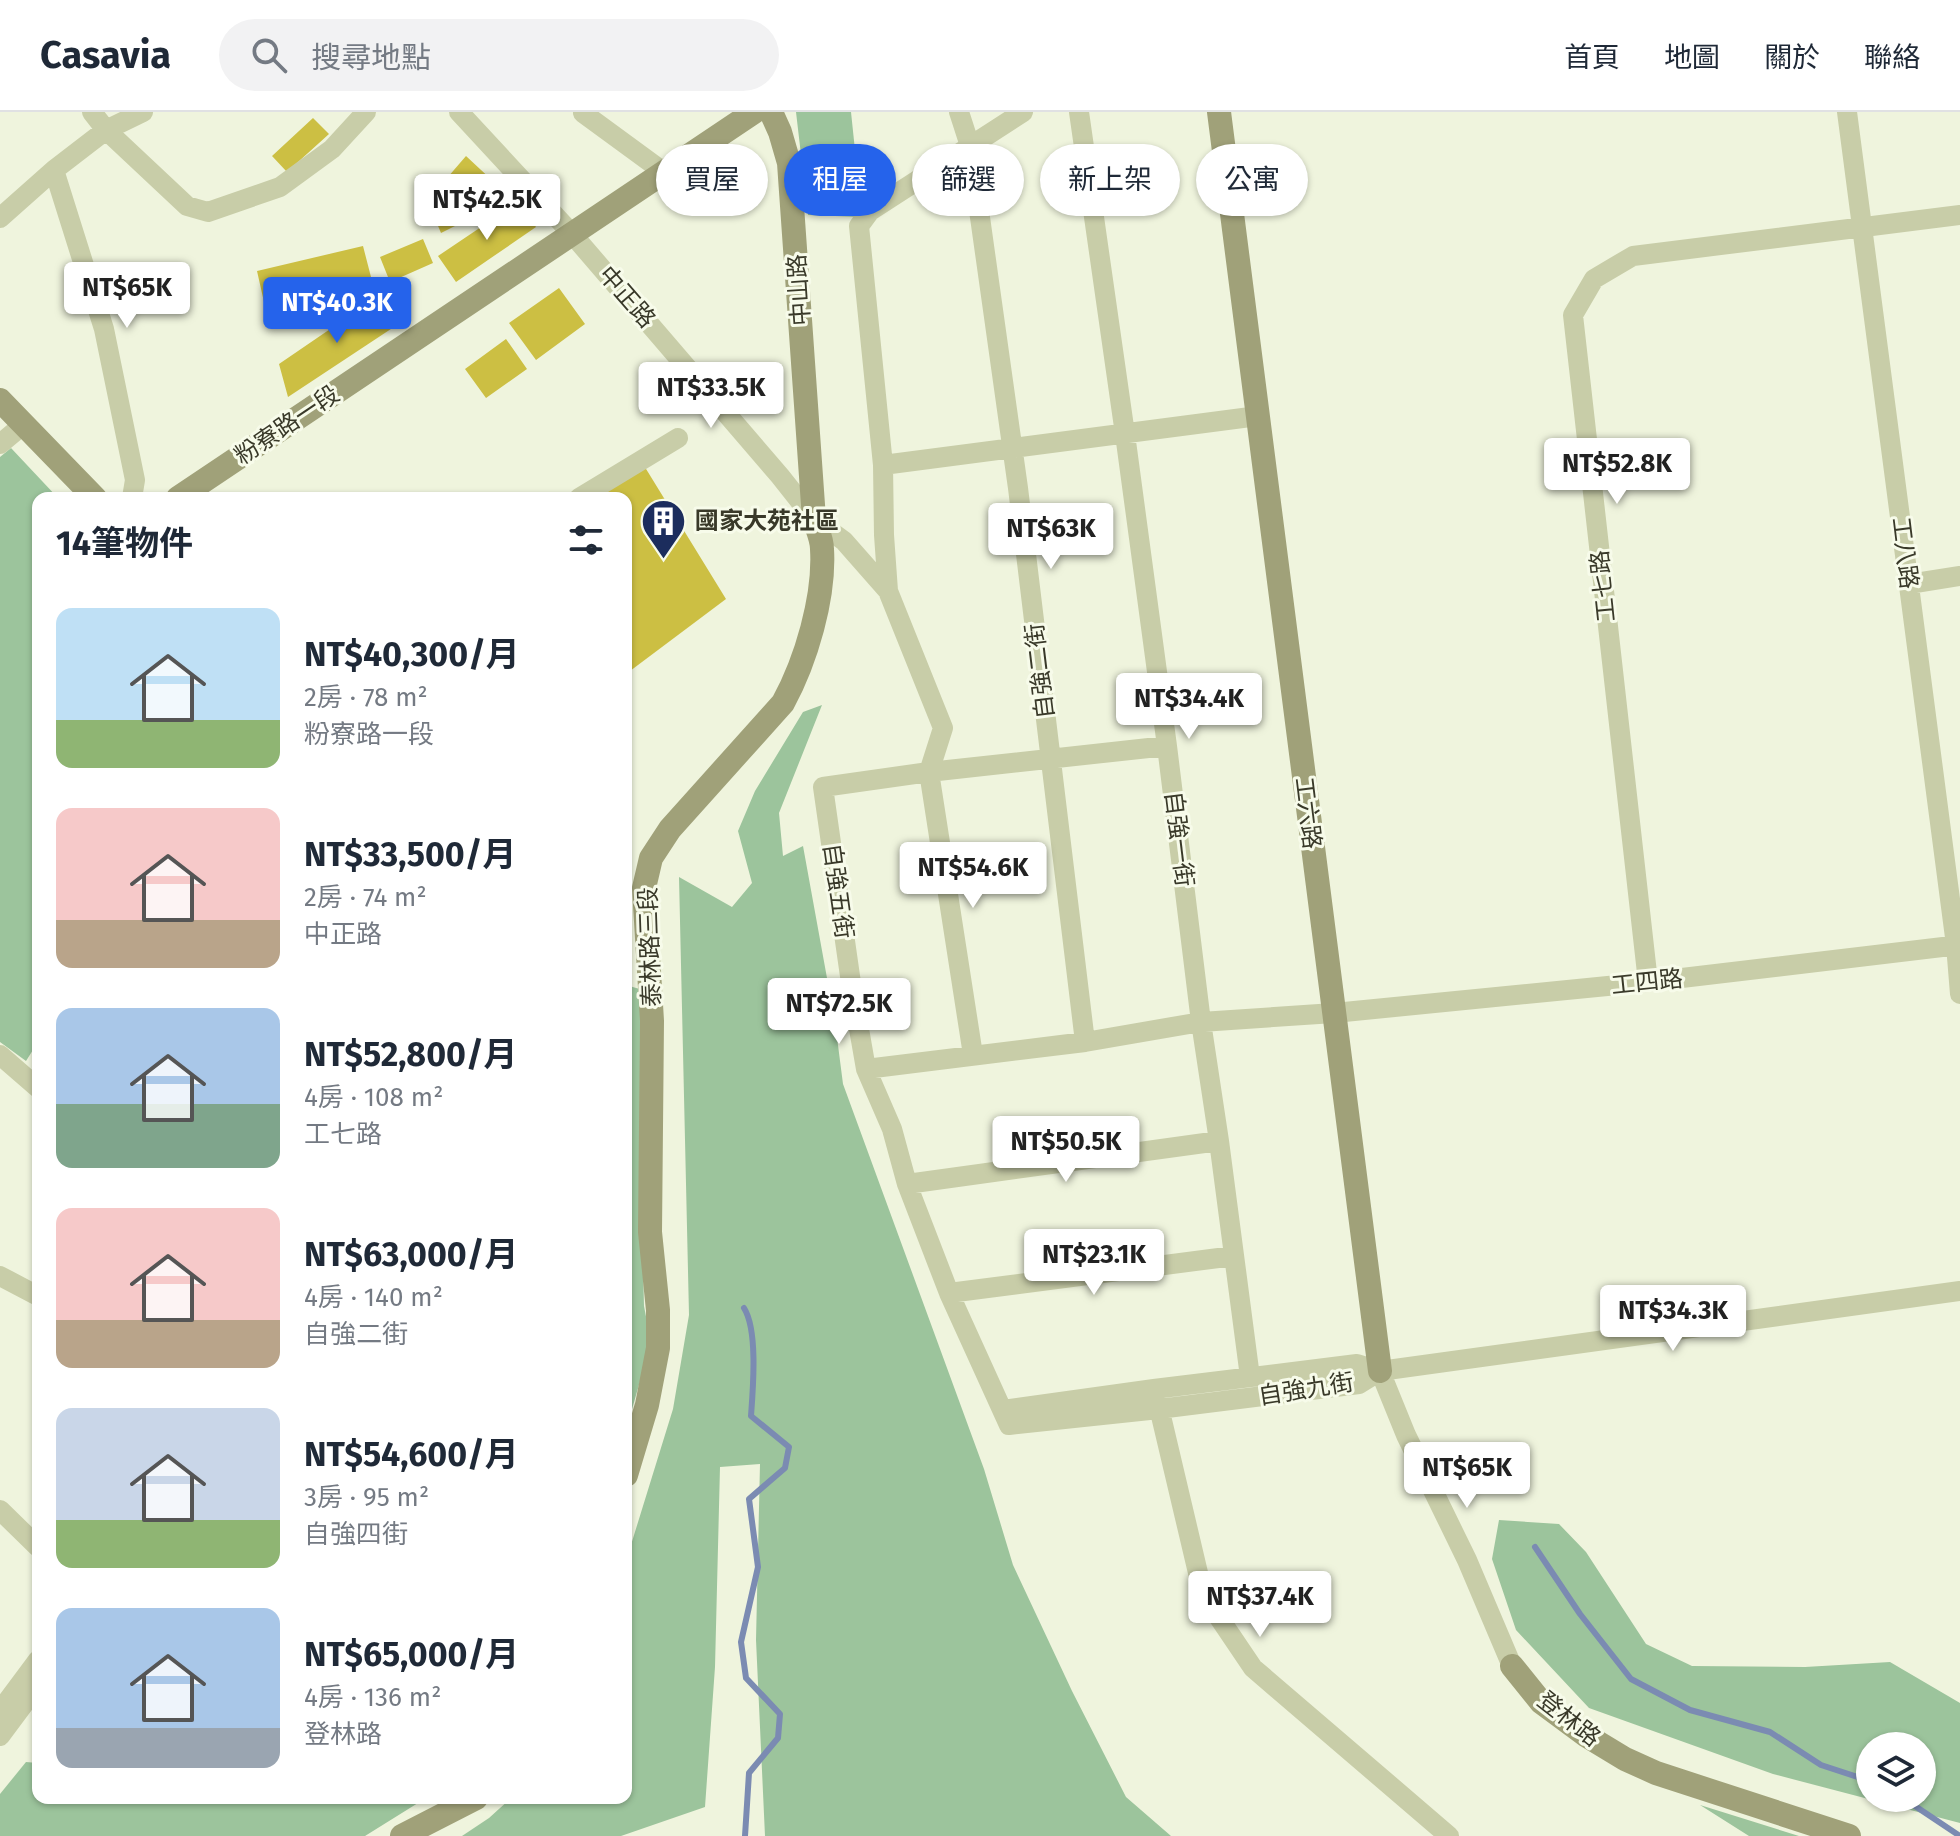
<!DOCTYPE html>
<html lang="zh-TW">
<meta charset="utf-8">
<style>
body{margin:0;font-family:"Fira Sans","Noto Sans TC",sans-serif;background:#f2f2f3;color:#1f2937;height:100vh;display:flex;flex-direction:column;font-size:30px;white-space:nowrap}
*{box-sizing:border-box;margin:0}
p{font-size:26px;color:#747a83}
.icon{flex:none;width:44px;height:44px;fill:none;stroke:currentColor;stroke-width:2;stroke-linecap:round;stroke-linejoin:round}
.map{position:relative;flex:1;overflow:hidden}
.drawer{position:absolute;left:32px;top:380px;width:600px;height:1312px;display:flex;flex-direction:column;background:#fff;border-radius:16px;box-shadow:0 2px 6px #0004}
.drawer>*{flex:none}
.top-card{position:absolute;left:656px;top:32px;width:760px;height:72px;display:flex;gap:16px}
.tools{position:absolute;left:1856px;top:1620px;display:grid;gap:16px}
.tools a{display:grid;place-items:center;width:80px;height:80px;border-radius:50%;background:#fff;box-shadow:0 2px 6px #0004;font-size:40px}
.price{position:absolute;translate:-50% -68px;padding:0 18px;border-radius:8px;background:#fff;color:#222;font-size:26px;line-height:52px;filter:drop-shadow(0 2px 4px #0008)}
.price::after{content:'';position:absolute;left:50%;top:48px;width:24px;height:18px;margin-left:-12px;background:inherit;clip-path:polygon(0 0,100% 0,50% 100%)}
.price.active{background:#2563eb;color:#fff}
ul{padding:0;list-style:none}
li{display:flex;align-items:center;gap:24px;height:200px;padding:0 24px}
li span{display:grid;place-items:center;flex:none;width:224px;height:160px;border-radius:16px;color:#555}
li>.icon{margin-inline-start:auto}
span .icon{width:96px;height:96px;fill:#fffc;stroke-width:1}
li b{font-size:34px}
h2{display:flex;justify-content:space-between;align-items:center;height:96px;padding:0 24px;font-size:34px}
.pill{padding:0 28px;border-radius:36px;background:#fff;box-shadow:0 2px 6px #0004;font-size:28px;line-height:72px}
.pill.active{background:#2563eb;color:#fff}
header{display:flex;align-items:center;gap:48px;box-sizing:border-box;height:112px;padding:0 40px;background:#fff;border-bottom:2px solid #e0e1e3}
header strong{font-size:38px}
nav{display:flex;gap:44px;margin-inline-start:auto;font-size:28px}
.search{width:560px;height:72px;background:#f2f2f3;display:flex;align-items:center;gap:20px;box-sizing:border-box;padding:0 28px;border-radius:44px;color:#747a83;font-size:30px}
.map>svg:first-child{display:block}
</style>
<header>
<strong>Casavia</strong>
<div class="search"><svg class="icon" aria-label="search" viewBox="0 0 24 24"><circle cx="10" cy="10" r="6"/><path d="M15 15l6 6"/></svg>搜尋地點</div>
<nav><a>首頁</a><a>地圖</a><a>關於</a><a>聯絡</a></nav>
</header>
<div class="map">
<svg width="1960" height="1724" viewBox="0 0 1960 1724">
<rect width="100%" height="100%" fill="#eff4dd"/>
<path fill="#9cc49c" fill-rule="evenodd" d="M 796,0 L 851,0 L 862,105 L 808,103 Z
M 11,336 L 58,386 L 38,386 L 38,930 L 26,949 L 0,930 L 0,345 Z
M 822,593 L 779,701 L 783,744 L 803,734 L 835,910 L 843,972 L 984,1357 L 1013,1453 L 1072,1579 L 1126,1685 L 1171,1724 L 765,1724 L 756,1528 L 760,1352 L 720,1355 L 715,1555 L 705,1695 L 621,1724 L 462,1724 L 489,1706 L 511,1686 L 626,1686 L 626,1449 L 673,1297 L 689,1203 L 679,765 L 732,795 L 752,771 L 738,719 L 755,679 L 803,600 Z
M 626,873 L 643,878 L 640,1031 L 644,1194 L 651,1231 L 626,1318 Z
M 1499,1408 L 1559,1412 L 1586,1440 L 1646,1532 L 1692,1554 L 1805,1555 L 1890,1550 L 1960,1591 L 1960,1711 L 1773,1662 L 1589,1596 L 1516,1518 L 1492,1447 ZM 1870,1634 L 1922,1634 L 1922,1686 L 1870,1686 Z
M 26,1650 L 38,1651 L 38,1686 L 426,1686 L 365,1724 L 0,1724 L 0,1682 Z
M 1700,1693 L 1799,1724 L 1749,1724 Z"/>
<g fill="none" stroke-linecap="round" stroke-linejoin="round">
<path stroke="#7b8bb2" stroke-width="6" d="M 744,1196 C 758,1218 753,1277 751,1304 L 789,1335 L 785,1356 L 749,1387 L 758,1455 L 741,1530 L 746,1566 L 780,1602 L 778,1626 L 749,1661 L 745,1724
M 1535,1435 L 1580,1502 L 1631,1567 L 1690,1598 L 1770,1620 L 1821,1653 L 1870,1669
M 1903,1686 L 1960,1724"/>
</g>
<path fill="#ccbf43" d="M 313,6 L 329,22 L 287,60 L 272,44 Z
M 466,44 L 511,86 L 441,121 L 423,78 L 441,73 Z
M 518,90 L 536,115 L 456,170 L 438,144 Z
M 423,127 L 433,151 L 390,170 L 380,145 Z
M 363,134 L 371,165 L 264,190 L 257,159 Z
M 559,176 L 585,212 L 536,248 L 509,211 Z
M 380,183 L 400,211 L 288,285 L 279,252 Z
M 506,227 L 527,257 L 486,286 L 465,257 Z
M 643,352 L 726,487 L 626,562 L 626,386 L 587,386 Z"/>
<g fill="none" stroke-linecap="round" stroke-linejoin="round">
<path stroke="#c8cda8" stroke-width="20" d="M 92,0 L 106,18 L 187,94 L 208,100 L 280,75 L 332,37 L 366,0
M 459,0 L 573,123 L 780,364 L 814,407 L 844,429 L 888,479
M 959,0 L 970,34 L 1018,376 L 1085,930
M 1079,0 L 1125,322 L 1167,634 L 1201,910 L 1219,1029 L 1250,1265
M 1847,0 L 1956,833 L 1960,882
M 583,1 L 665,61
M 54,58 L 104,217 L 135,368 L 132,386
M 0,106 L 54,58 L 106,18 L 143,0
M 0,332 L 24,312
M 883,353 L 1258,304
M 579,386 L 678,326
M 1909,472 L 1960,464
M 1167,634 L 929,660 L 823,675 L 851,871 L 866,957 L 892,1017 L 907,1072 L 949,1181 L 1009,1313 L 1159,1297 L 1359,1272 L 1380,1259
M 1648,870 L 1573,203 L 1594,167 L 1633,144 L 1960,103
M 0,943 L 38,976
M 973,943 L 929,660 L 943,616 L 888,479 L 884,423 L 883,353 L 859,114 L 870,99 L 1023,0
M 866,957 L 1085,930 L 1201,910 L 1334,901 L 1648,870 L 1960,833
M 907,1072 L 1219,1029
M 0,1164 L 38,1184
M 949,1181 L 1234,1144
M 1380,1259 L 1406,1323 L 1467,1448 L 1512,1554
M 1157,1287 L 1203,1482 L 1253,1556 L 1449,1724
M 1003,1298 L 1154,1277 L 1357,1252 L 1380,1259 L 1960,1179
M 0,1398 L 38,1435
M 0,1599 L 38,1548
M 0,1624 L 38,1573"/>
<path stroke="#a0a179" stroke-width="24" d="M 1219,0 L 1380,1259
M 0,288 L 95,386
M 178,386 L 754,0
M 626,1363 L 647,1293 L 658,1236 L 658,1198 L 650,1120 L 652,909 L 644,776 L 651,746 L 670,717 L 783,591 C 806,549 825,485 822,437 C 822,427 817,417 814,407 L 789,51 L 780,20 L 771,0
M 1512,1554 L 1541,1590 L 1587,1624 L 1625,1647 L 1656,1661 L 1849,1724
M 402,1724 L 476,1686"/>
</g>
<defs>
<symbol id="building-pin" viewBox="-11 -11 22 30"><path d="M0 17L-7.5 6A9.5 9.5 0 1 1 7.5 6Z" fill="#1c2d5d" stroke="#f7fbea"/><path d="M-4-6H4V6H1V3H-1V6H-4ZM-2.5-4.3h1.7v1.8h-1.7ZM.8-4.3h1.7v1.8H.8ZM-2.5-1h1.7V.8h-1.7ZM.8-1h1.7V.8H.8Z" fill="#fff"/></symbol>
</defs>
<g fill-rule="evenodd">
<use href="#building-pin" x="638" y="384" width="51" height="69"/>
</g>
<g text-anchor="middle" stroke-width="6" stroke-linejoin="round" paint-order="stroke">
<g font-size="24" fill="#393929" stroke="#f7fbea">
<text transform="translate(799 178) rotate(-94)" y="8">中山路</text>
<text transform="translate(627 185) rotate(49)" y="8">中正路</text>
<text transform="translate(287 313) rotate(-34)" y="8">粉寮路一段</text>
<text transform="translate(1905 441) rotate(83)" y="8">工八路</text>
<text transform="translate(1603 474) rotate(-96)" y="8">工七路</text>
<text transform="translate(1040 559) rotate(-97)" y="8">自強二街</text>
<text transform="translate(1308 701) rotate(83)" y="8">工六路</text>
<text transform="translate(1179 727) rotate(83)" y="8">自強一街</text>
<text transform="translate(838 779) rotate(82)" y="8">自強五街</text>
<text transform="translate(650 835) rotate(-92)" y="8">泰林路三段</text>
<text transform="translate(1647 870) rotate(-6)" y="8">工四路</text>
<text transform="translate(1306 1277) rotate(-9)" y="8">自強九街</text>
<text transform="translate(1569 1607) rotate(38)" y="8">登林路</text>
</g>
<g font-size="24" font-weight="bold" fill="#393929" stroke="#f7fbea" text-anchor="start">
<text x="695" y="417">國家大苑社區</text>
</g>
</g>
</svg>
<div class="tools">
<a><svg class="icon" aria-label="layers" viewBox="0 0 24 24"><path d="M12 4l9 5-9 5-9-5zM3 14l9 5 9-5"/></svg></a>
</div>
<b class="price" style="left:487px;top:130px">NT$42.5K</b>
<b class="price" style="left:127px;top:218px">NT$65K</b>
<b class="price active" style="left:337px;top:233px">NT$40.3K</b>
<b class="price" style="left:711px;top:318px">NT$33.5K</b>
<b class="price" style="left:1617px;top:394px">NT$52.8K</b>
<b class="price" style="left:1051px;top:459px">NT$63K</b>
<b class="price" style="left:1189px;top:629px">NT$34.4K</b>
<b class="price" style="left:973px;top:798px">NT$54.6K</b>
<b class="price" style="left:839px;top:934px">NT$72.5K</b>
<b class="price" style="left:1066px;top:1072px">NT$50.5K</b>
<b class="price" style="left:1094px;top:1185px">NT$23.1K</b>
<b class="price" style="left:1673px;top:1241px">NT$34.3K</b>
<b class="price" style="left:1467px;top:1398px">NT$65K</b>
<b class="price" style="left:1260px;top:1527px">NT$37.4K</b>
<div class="top-card">
<a class="pill">買屋</a>
<a class="pill active">租屋</a>
<a class="pill">篩選</a>
<a class="pill">新上架</a>
<a class="pill">公寓</a>
</div>
<section class="drawer">
<h2>14筆物件<svg class="icon" aria-label="filters" viewBox="0 0 24 24"><path d="M4 7h16M4 17h16"/><circle cx="9" cy="7" r="2"/><circle cx="15" cy="17" r="2"/></svg></h2>
<ul>
<li><span style="background:linear-gradient(#bfe0f5 70%,#8fb573 0)"><svg class="icon" aria-label="home" viewBox="0 0 24 24"><path d="M3 11l9-7 9 7M6 9v11h12V9"/></svg></span><div><b>NT$40,300/月</b><p>2房 · 78 m²</p><p>粉寮路一段</p></div></li>
<li><span style="background:linear-gradient(#f6c9c9 70%,#b9a48a 0)"><svg class="icon" aria-label="home" viewBox="0 0 24 24"><path d="M3 11l9-7 9 7M6 9v11h12V9"/></svg></span><div><b>NT$33,500/月</b><p>2房 · 74 m²</p><p>中正路</p></div></li>
<li><span style="background:linear-gradient(#a9c7e8 60%,#7fa58c 0)"><svg class="icon" aria-label="home" viewBox="0 0 24 24"><path d="M3 11l9-7 9 7M6 9v11h12V9"/></svg></span><div><b>NT$52,800/月</b><p>4房 · 108 m²</p><p>工七路</p></div></li>
<li><span style="background:linear-gradient(#f6c9c9 70%,#b9a48a 0)"><svg class="icon" aria-label="home" viewBox="0 0 24 24"><path d="M3 11l9-7 9 7M6 9v11h12V9"/></svg></span><div><b>NT$63,000/月</b><p>4房 · 140 m²</p><p>自強二街</p></div></li>
<li><span style="background:linear-gradient(#c9d6e8 70%,#8fb573 0)"><svg class="icon" aria-label="home" viewBox="0 0 24 24"><path d="M3 11l9-7 9 7M6 9v11h12V9"/></svg></span><div><b>NT$54,600/月</b><p>3房 · 95 m²</p><p>自強四街</p></div></li>
<li><span style="background:linear-gradient(#a9c7e8 75%,#9aa5b1 0)"><svg class="icon" aria-label="home" viewBox="0 0 24 24"><path d="M3 11l9-7 9 7M6 9v11h12V9"/></svg></span><div><b>NT$65,000/月</b><p>4房 · 136 m²</p><p>登林路</p></div></li>
</ul>
</section>
</div>
